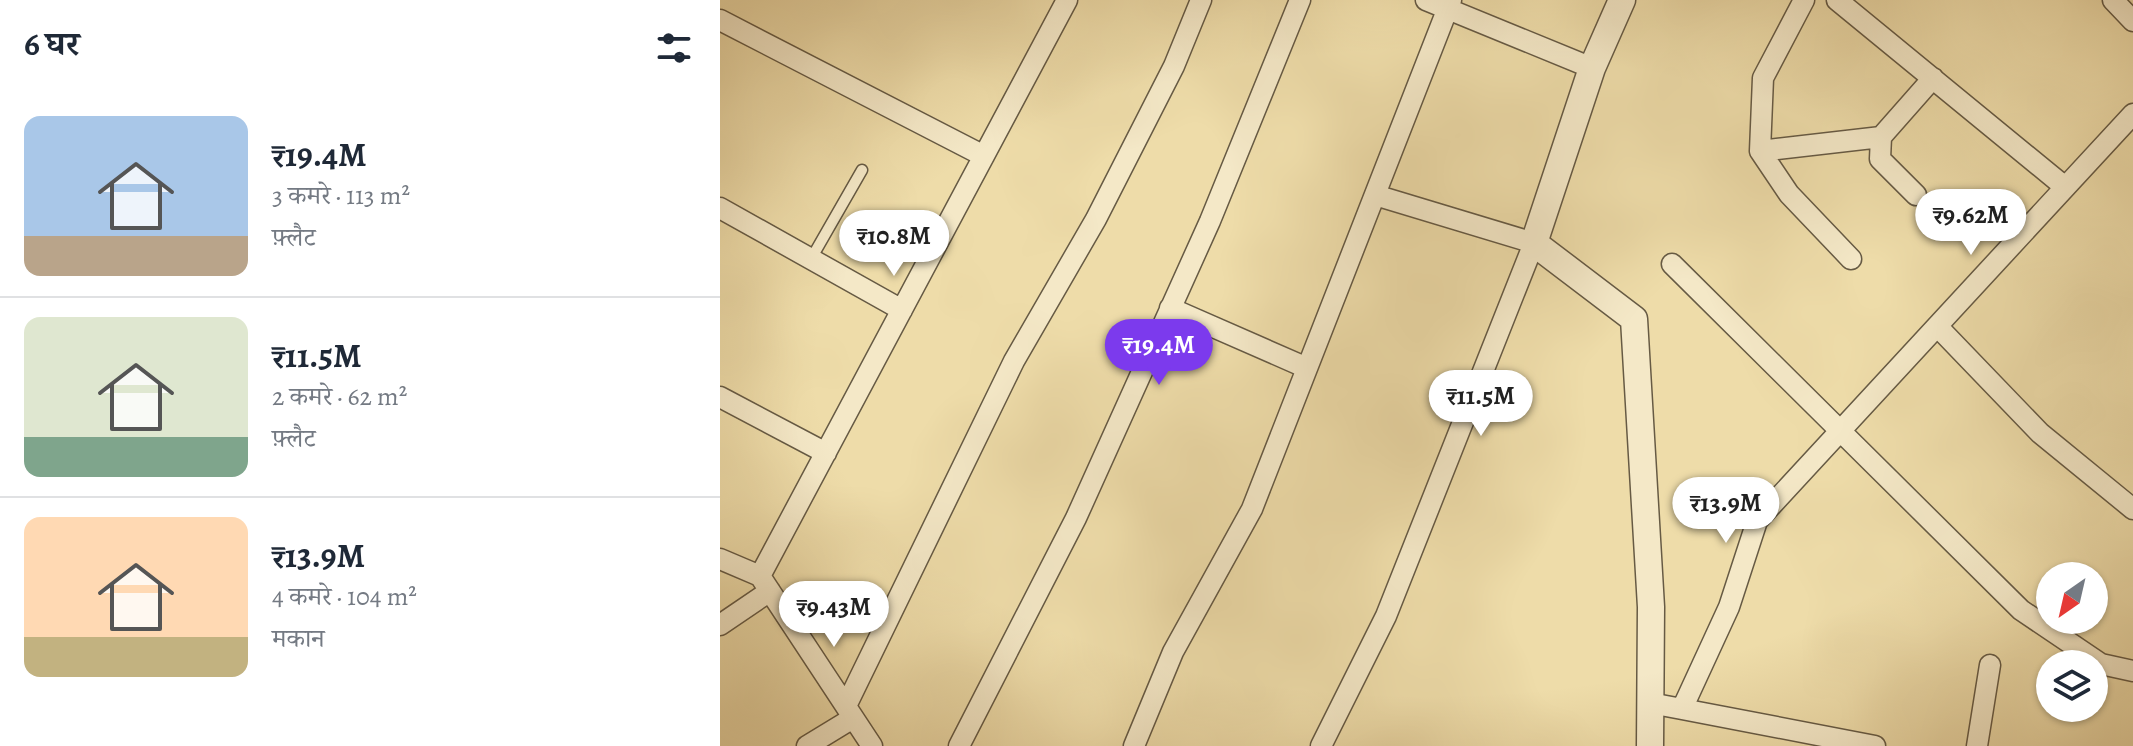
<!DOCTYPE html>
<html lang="hi">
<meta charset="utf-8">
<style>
body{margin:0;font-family:Alegreya,"Noto Serif Devanagari",serif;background:#f2f2f3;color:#1f2937;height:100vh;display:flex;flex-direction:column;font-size:30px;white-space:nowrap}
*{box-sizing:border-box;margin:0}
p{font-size:26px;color:#747a83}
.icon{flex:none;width:44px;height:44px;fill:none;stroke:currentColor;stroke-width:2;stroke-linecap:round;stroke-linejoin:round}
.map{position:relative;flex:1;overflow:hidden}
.details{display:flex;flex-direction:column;background:#fff;width:720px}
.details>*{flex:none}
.needle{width:52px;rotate:214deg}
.tools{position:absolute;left:1316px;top:562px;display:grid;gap:16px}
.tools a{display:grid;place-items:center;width:72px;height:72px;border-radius:50%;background:#fff;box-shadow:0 2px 6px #0004;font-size:40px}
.price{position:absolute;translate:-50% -68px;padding:0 18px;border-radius:28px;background:#fff;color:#222;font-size:26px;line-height:52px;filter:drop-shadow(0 2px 4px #0008)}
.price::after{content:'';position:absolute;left:50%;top:48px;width:24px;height:18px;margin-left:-12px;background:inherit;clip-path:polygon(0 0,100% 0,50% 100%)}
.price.on{background:#7c3aed;color:#fff}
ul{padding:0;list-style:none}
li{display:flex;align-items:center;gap:24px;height:200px;padding:0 24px}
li+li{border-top:2px solid #e0e1e3}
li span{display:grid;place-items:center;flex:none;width:224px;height:160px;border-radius:16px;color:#555}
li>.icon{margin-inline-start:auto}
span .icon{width:96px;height:96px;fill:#fffc;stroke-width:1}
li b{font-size:34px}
h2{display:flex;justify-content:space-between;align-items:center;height:96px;padding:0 24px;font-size:34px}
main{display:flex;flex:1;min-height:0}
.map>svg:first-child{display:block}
</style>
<main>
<section class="details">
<h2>6 घर<svg class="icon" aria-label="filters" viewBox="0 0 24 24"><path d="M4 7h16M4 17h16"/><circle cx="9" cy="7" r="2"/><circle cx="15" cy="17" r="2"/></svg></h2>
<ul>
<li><span style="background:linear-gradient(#a9c7e8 75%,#b9a48a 0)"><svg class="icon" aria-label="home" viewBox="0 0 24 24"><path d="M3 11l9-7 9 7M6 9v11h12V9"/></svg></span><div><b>₹19.4M</b><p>3 कमरे · 113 m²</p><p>फ़्लैट</p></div></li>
<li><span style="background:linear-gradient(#dfe7d0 75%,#7fa58c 0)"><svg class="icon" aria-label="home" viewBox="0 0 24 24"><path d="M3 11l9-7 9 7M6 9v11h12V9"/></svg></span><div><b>₹11.5M</b><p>2 कमरे · 62 m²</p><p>फ़्लैट</p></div></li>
<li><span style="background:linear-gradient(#ffd9b3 75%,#c2b280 0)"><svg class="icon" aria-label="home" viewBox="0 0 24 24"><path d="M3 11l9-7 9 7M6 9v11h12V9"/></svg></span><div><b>₹13.9M</b><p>4 कमरे · 104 m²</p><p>मकान</p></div></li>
</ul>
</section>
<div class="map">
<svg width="1413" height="746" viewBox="0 0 1413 746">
<rect width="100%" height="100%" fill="#eedca9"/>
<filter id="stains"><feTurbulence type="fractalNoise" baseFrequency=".0025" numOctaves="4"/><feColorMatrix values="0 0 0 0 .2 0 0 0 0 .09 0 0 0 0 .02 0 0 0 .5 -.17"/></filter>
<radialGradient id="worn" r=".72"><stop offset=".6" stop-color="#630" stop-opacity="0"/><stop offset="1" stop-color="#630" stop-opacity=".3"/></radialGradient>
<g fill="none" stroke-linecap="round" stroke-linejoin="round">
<defs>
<path id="service" d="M 91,259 L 142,170"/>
<path id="minor" d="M 706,0 L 872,68
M 1084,0 L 1043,78 L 1040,151 L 1069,194 L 1131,259
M 1117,0 L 1345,187
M 1393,0 L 1413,21
M 0,20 L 264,156
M 1040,151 L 1161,137
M 1196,195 L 1160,159 L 1161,137 L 1213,78
M 0,208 L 182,310
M 952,264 L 1301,610 L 1381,664 L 1413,671
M 450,308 L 587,368
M 1217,326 L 1320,433 L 1413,509
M 0,397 L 106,453
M 0,559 L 40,576 L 152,746
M 40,576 L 347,0
M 0,625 L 50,591
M 930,703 L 962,709 L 1009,607 L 1037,521 L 1413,114
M 126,706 L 294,361 L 376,219 L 454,66 L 481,0
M 962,709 L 1155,746
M 87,746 L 133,718
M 239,746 L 356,518 L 490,221 L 580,0
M 414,746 L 453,652 L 532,509 L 731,0
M 601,746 L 666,616 L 814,243 L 655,195
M 1257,746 L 1270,665"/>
<path id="tertiary" d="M 902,0 L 872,68 L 814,243 L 914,319 L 931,607 L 930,746"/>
</defs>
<use href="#service" stroke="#665a44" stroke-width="13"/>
<use href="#minor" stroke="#665a44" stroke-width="23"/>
<use href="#tertiary" stroke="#665a44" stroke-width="29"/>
<use href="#service" stroke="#f4e8c7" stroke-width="10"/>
<use href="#minor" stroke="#f4e8c7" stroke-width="20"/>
<use href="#tertiary" stroke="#f4e8c7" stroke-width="26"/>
</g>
<rect width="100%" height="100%" filter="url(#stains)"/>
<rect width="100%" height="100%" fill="url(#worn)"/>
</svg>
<div class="tools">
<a><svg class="needle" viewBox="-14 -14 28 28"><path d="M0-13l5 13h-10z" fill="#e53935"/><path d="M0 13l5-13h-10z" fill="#747a83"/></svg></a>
<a><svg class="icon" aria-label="layers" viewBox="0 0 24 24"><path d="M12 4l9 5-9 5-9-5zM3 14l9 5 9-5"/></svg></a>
</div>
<b class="price" style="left:1251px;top:257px">₹9.62M</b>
<b class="price" style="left:174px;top:278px">₹10.8M</b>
<b class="price on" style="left:439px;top:387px">₹19.4M</b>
<b class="price" style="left:761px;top:438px">₹11.5M</b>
<b class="price" style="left:1006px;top:545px">₹13.9M</b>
<b class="price" style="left:114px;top:649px">₹9.43M</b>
</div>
</main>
